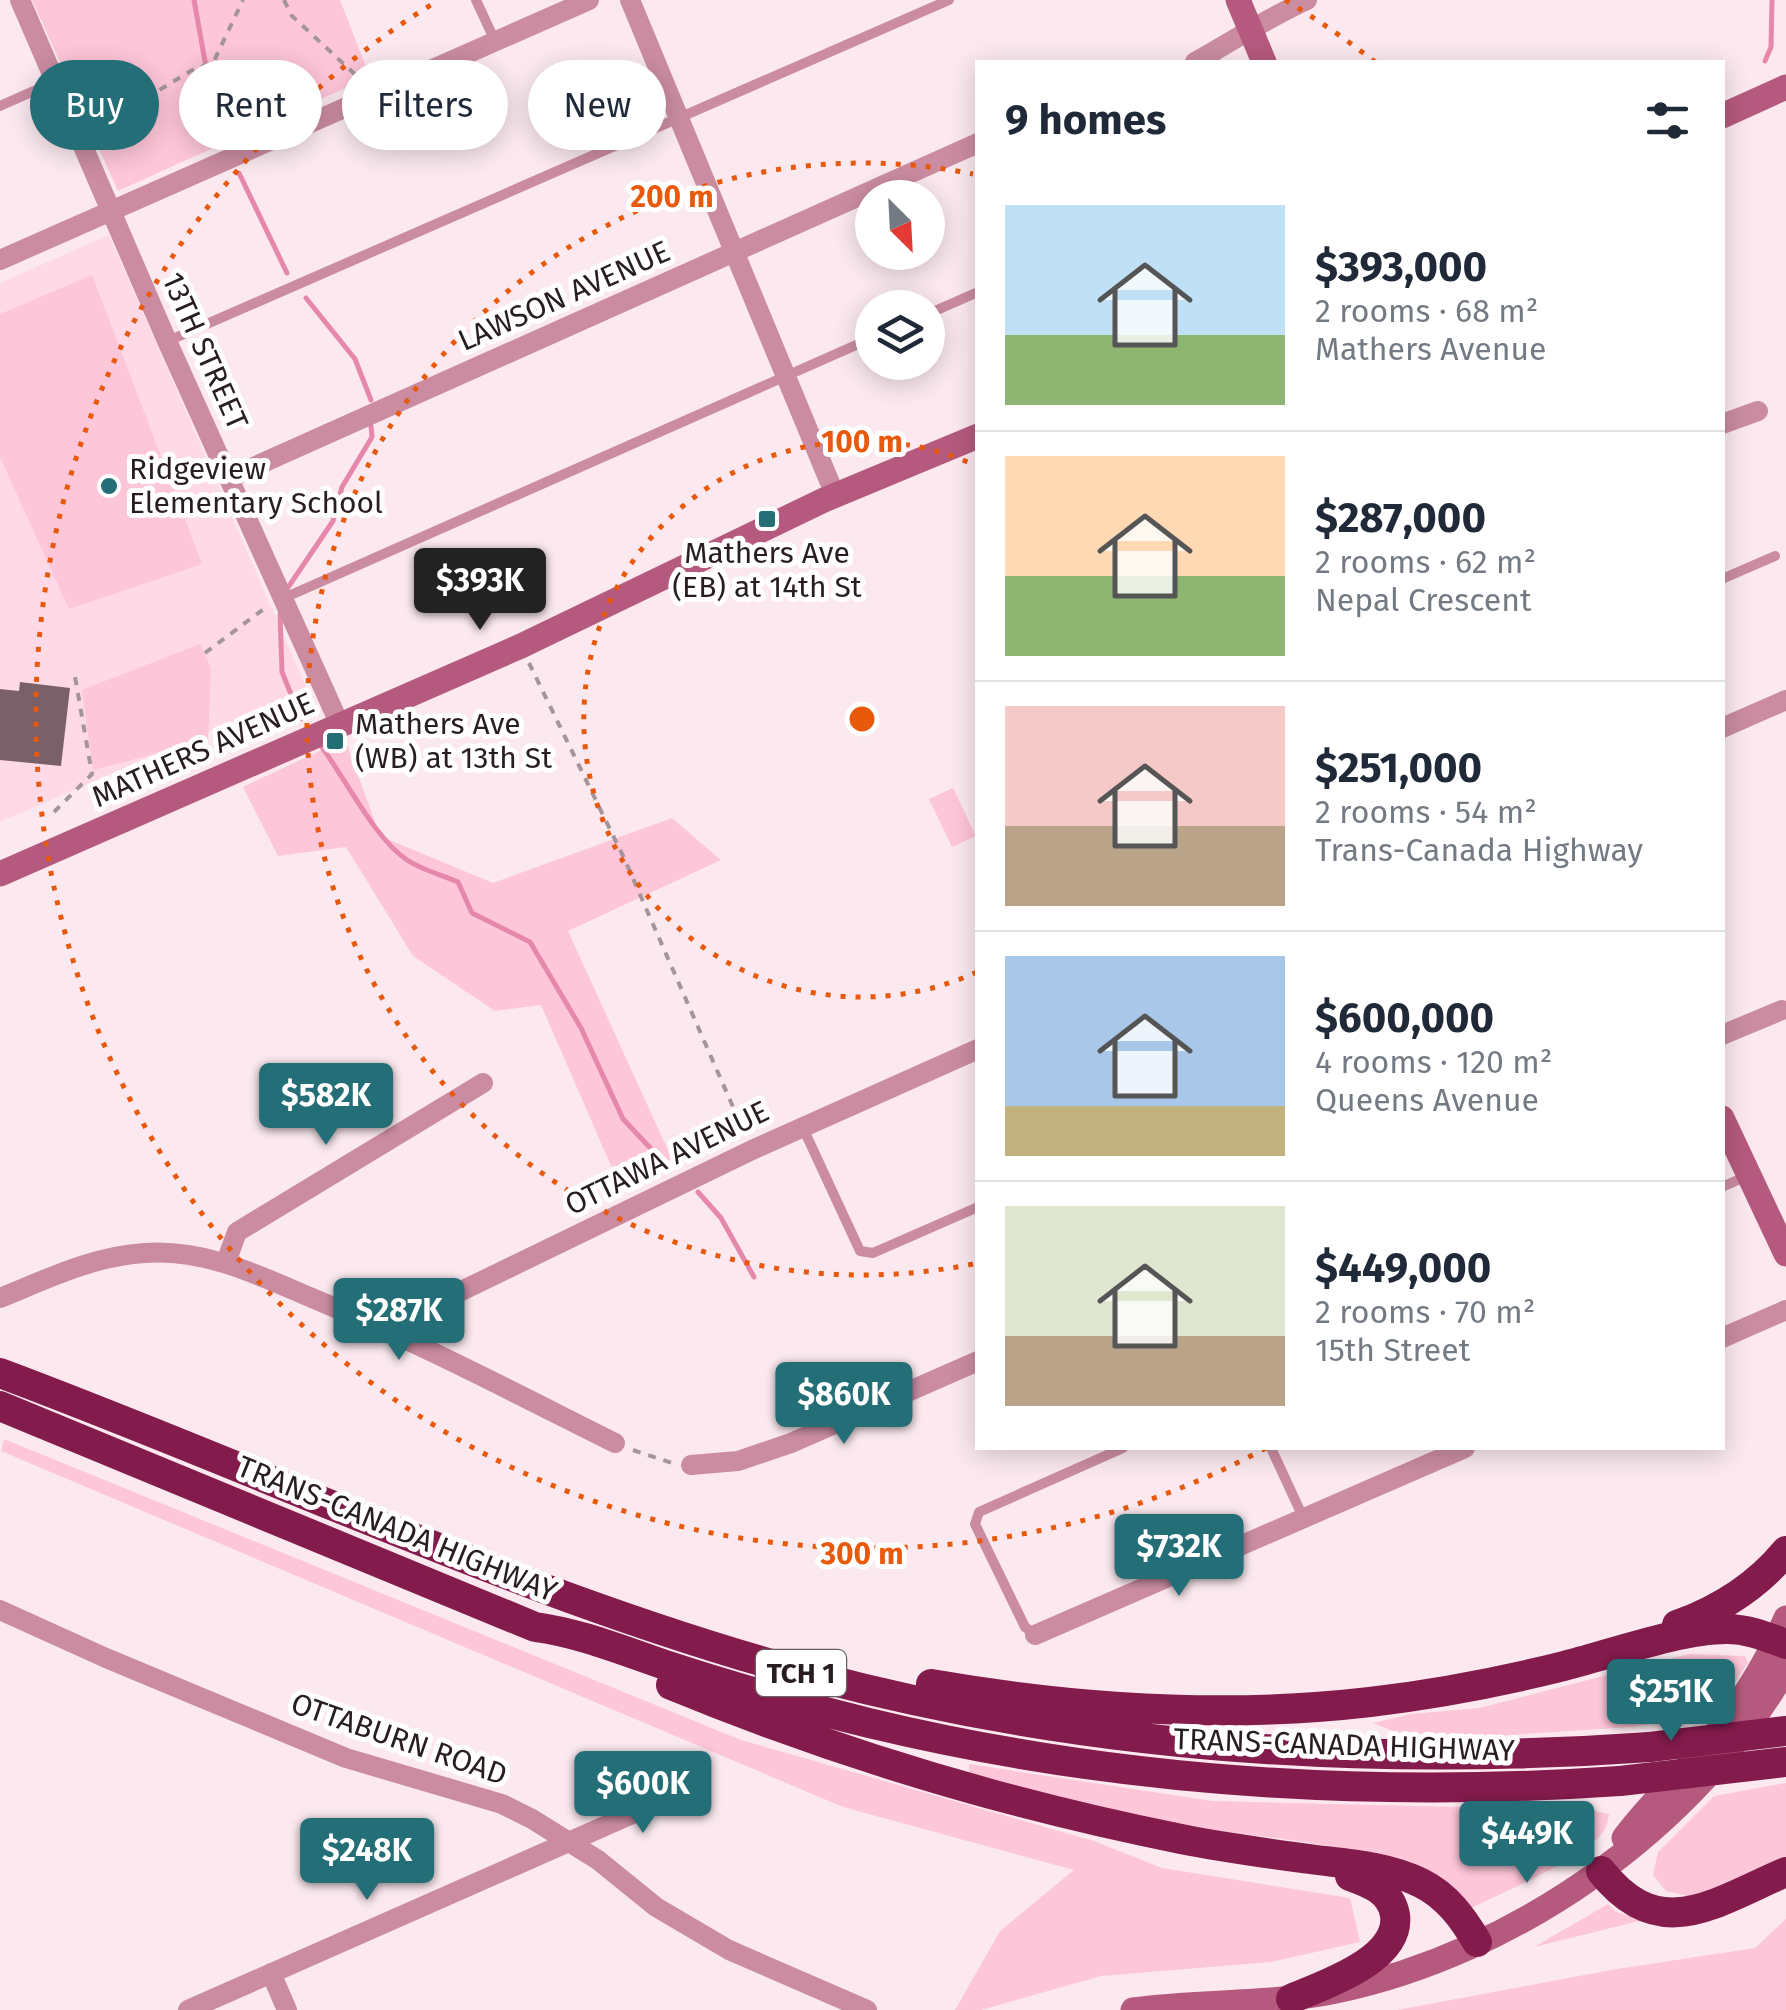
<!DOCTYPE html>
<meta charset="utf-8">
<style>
body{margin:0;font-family:"Fira Sans",sans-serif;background:#f6f6f7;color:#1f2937;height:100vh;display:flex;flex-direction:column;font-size:38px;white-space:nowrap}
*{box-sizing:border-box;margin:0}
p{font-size:32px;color:#747a83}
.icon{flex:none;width:55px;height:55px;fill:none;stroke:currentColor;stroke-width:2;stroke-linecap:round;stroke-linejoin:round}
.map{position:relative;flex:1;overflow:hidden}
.drawer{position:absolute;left:975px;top:60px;width:750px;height:1390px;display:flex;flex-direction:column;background:#fff;border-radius:0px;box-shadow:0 5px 25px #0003}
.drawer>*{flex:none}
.banner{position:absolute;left:30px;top:60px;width:795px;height:90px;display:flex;gap:20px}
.needle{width:65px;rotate:156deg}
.buttons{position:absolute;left:855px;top:180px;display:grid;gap:20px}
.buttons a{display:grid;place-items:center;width:90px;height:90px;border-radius:50%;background:#fff;box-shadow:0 5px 25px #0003;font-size:50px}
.price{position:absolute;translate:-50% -85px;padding:0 22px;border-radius:10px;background:#246e77;color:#fff;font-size:32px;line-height:65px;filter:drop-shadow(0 2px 5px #0008)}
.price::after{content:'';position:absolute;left:50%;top:60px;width:30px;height:22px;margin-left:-15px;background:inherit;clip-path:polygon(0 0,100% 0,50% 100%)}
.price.active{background:#222;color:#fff}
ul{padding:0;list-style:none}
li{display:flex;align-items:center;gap:30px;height:250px;padding:0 30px}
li+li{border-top:2px solid #e0e1e3}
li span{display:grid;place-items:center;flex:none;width:280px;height:200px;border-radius:0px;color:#555}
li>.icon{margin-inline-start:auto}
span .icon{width:120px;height:120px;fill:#fffc;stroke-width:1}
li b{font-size:42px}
h2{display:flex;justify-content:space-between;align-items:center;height:120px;padding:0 30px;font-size:42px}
.tag{padding:0 35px;border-radius:45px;background:#fff;box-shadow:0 5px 25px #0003;font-size:35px;line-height:90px}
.tag.active{background:#246e77;color:#fff}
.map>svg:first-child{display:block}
</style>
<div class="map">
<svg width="1786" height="2010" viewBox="0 0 1786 2010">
<rect width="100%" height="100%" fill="#fbe9ef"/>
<path fill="#ffd9e5" d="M 109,235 L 307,689 L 0,822 L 0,283 Z"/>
<path fill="#fec6d9" d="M 32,0 L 340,0 L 370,77 L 118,191 Z
M 92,275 L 202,564 L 69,609 L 0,457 L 0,314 Z
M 200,644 L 211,668 L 208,740 L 93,770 L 82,690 Z
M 345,739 L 380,836 L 493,883 L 672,818 L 721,860 L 568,931 L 672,1159 L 618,1182 L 541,1005 L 495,1011 L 413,956 L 346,847 L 278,856 L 243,787 Z
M 953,788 L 976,836 L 952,847 L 929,799 Z
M 4,1439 L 741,1740 L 1094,1841 L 1162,1868 L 1350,1898 L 1360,1942 L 1271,1962 L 1101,1976 L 981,2010 L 955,2010 L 1000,1931 L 1074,1870 L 843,1807 L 1,1451 Z
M 1689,1654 L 1745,1656 L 1748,1663 L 1715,1713 L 1633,1727 L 1418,1741 L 1373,1723 L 1411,1714 L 1479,1708 Z
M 969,1764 L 1212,1801 L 1590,1810 L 1609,1814 C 1609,1817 1606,1827 1605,1829 C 1588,1857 1501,1893 1469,1909 C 1446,1846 1231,1835 1170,1825 C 1102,1814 1035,1794 969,1779 Z
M 1786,1783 L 1786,1862 L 1696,1898 L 1666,1891 L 1653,1875 L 1658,1852 L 1714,1796 Z
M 1608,1904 L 1616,1912 L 1643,1920 L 1534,1947 Z
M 1786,1919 L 1786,2010 L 1397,2010 L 1617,1969 L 1755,1948 Z"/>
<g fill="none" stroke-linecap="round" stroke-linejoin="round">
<path stroke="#e688ab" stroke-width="5" d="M 194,0 L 208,78 L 226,145
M 1765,61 L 1771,47 L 1772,0
M 239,173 L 287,273
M 306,298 L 355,359 L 371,400
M 289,586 L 333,521 L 342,487 L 372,437 L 371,426
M 280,614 L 282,672 L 301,719
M 321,746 C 345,778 375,839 407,860 C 422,870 442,875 458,882 L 472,913 L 530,942 L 581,1028 L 623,1119 L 655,1153
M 698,1192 L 721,1218 L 754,1277"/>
</g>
<path fill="#7a6169" d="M 20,682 L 70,688 L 61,766 L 0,760 L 0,689 L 19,691 Z"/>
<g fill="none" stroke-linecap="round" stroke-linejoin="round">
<path stroke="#a4959a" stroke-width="4" stroke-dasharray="8 8" stroke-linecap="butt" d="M 284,0 L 292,16 L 360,79
M 70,66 L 151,95 L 194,69 L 213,63 L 243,0
M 205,653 L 269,605
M 529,663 L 624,858 L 744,1132
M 54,812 L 92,774 L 74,671
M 633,1450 L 672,1463"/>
<path stroke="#cb8ca2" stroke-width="10" d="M 476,0 L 495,41
M 0,106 L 54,82
M 928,314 L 978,292
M 168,341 L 949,0
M 1722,579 L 1775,556
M 284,598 L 872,338
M 803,1128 L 860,1251 L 873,1253 L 978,1207
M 1722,1187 L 1749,1175
M 1271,1448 L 1303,1517
M 1035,1635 L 1025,1627 L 975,1524 L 979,1512 L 1123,1448"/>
<path stroke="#cb8ca2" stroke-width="20" d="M 20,0 L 167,341 L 340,725
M 630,0 L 835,495
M 1195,62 C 1232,41 1268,18 1307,0
M 0,260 L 589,0
M 1722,424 L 1758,411
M 229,478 L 978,143
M 1722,728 L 1786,700
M 1722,1035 L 1782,1010
M 226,1262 L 237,1232 L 483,1083
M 0,1298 C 47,1279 93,1256 145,1253 C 206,1249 258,1275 312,1298 C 416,1341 515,1393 615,1443
M 385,1328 L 752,1150 L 978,1049
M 1722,1338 L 1786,1310
M 691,1465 L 738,1461 L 791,1443 L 978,1361
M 0,1610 L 106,1658 L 346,1758 L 502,1804 L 532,1819 L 598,1860 L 656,1907 L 729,1950 L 867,2010
M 1035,1635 L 1465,1448
M 271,1973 L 287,2010
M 188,2010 L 700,1784"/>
<path stroke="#b55a7e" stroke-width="25" d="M 1238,0 L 1264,62
M 1722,116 L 1786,87
M 0,874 L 521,646 L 824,500 L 978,436
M 1722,1118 L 1786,1254
M 1624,1838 C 1646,1808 1673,1783 1697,1756 C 1733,1716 1765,1667 1786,1618
M 1133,2010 C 1200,2001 1269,2005 1336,1991 C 1516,1953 1695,1828 1786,1668"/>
<path stroke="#841b4d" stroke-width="30" d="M 0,1373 C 271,1474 534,1601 814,1676 C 1087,1749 1369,1767 1650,1747
M 0,1406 L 535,1627 C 580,1633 621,1650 665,1665 C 732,1687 800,1706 869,1723 C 1114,1782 1369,1798 1620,1781
M 1677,1625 C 1719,1610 1758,1585 1786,1551
M 931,1684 C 1076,1709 1223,1719 1370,1702 C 1436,1694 1500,1682 1564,1666 C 1611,1654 1681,1629 1727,1629 C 1748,1629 1767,1637 1786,1644
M 671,1685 C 836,1753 1006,1804 1181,1839 C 1226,1848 1271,1854 1317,1860 C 1351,1864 1389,1867 1421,1883 C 1447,1896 1463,1918 1477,1942
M 1601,1871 C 1660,1946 1715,1902 1786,1872
M 1291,1999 C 1323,1985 1401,1960 1395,1915 C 1391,1891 1370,1883 1350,1876"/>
<path stroke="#841b4d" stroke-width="30" d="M 1650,1747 L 1786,1731
M 1620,1781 L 1786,1762"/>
</g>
<g fill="none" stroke="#e8590c" stroke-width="5" stroke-dasharray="5 10">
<path d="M977 972A278 278 0 1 1 977 466"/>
<path d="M973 1264A556 556 0 1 1 973 174"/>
<path d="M1266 1448A834 834 0 0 1 439 0M1285 0A834 834 0 0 1 1375 62"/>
</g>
<g fill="#246e77" stroke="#fff" stroke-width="4">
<circle cx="109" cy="486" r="10"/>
<rect x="757" y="509" width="20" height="20" rx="5"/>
<rect x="325" y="731" width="20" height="20" rx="5"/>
</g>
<g text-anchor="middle" stroke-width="10" stroke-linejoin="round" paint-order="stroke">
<rect fill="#fff" stroke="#686164" stroke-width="2.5" x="756" y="1650" width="90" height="46" rx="8"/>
<g font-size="28" font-weight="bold" fill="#281d21">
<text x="801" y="1683">TCH 1</text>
</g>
<g font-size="30" fill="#281d21" stroke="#fff">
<text transform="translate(564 296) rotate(-24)" y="10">LAWSON AVENUE</text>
<text transform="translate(205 351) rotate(66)" y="10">13TH STREET</text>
<text transform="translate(203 750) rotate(-24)" y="10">MATHERS AVENUE</text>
<text transform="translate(667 1158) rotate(-26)" y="10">OTTAWA AVENUE</text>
<text transform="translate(397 1529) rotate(22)" y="10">TRANS-CANADA HIGHWAY</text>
<text transform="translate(399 1739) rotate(19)" y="10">OTTABURN ROAD</text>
<text transform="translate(1344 1745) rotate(2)" y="10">TRANS-CANADA HIGHWAY</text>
</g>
<g font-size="30" fill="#281d21" stroke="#fff" text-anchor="start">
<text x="129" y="479">Ridgeview<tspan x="129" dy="34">Elementary School</tspan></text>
<text x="767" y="563" text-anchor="middle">Mathers Ave<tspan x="767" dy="34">(EB) at 14th St</tspan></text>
<text x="355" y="734">Mathers Ave<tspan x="355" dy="34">(WB) at 13th St</tspan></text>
</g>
</g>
<circle cx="862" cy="719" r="15" fill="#e8590c" stroke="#fff" stroke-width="5"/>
<g font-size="30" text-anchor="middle" font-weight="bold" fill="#e8590c" stroke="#fff" stroke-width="10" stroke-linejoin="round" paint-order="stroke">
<text x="672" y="207">200 m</text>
<text x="862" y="452">100 m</text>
<text x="862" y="1564">300 m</text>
</g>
</svg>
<div class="buttons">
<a><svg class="needle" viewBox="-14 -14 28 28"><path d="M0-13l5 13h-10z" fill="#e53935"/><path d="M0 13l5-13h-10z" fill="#747a83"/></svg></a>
<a><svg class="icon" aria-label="layers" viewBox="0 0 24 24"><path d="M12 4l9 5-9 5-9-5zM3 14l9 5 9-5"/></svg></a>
</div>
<b class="price active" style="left:480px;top:633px">$393K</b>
<b class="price" style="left:326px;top:1148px">$582K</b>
<b class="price" style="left:399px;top:1363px">$287K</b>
<b class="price" style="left:844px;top:1447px">$860K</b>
<b class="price" style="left:1179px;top:1599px">$732K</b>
<b class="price" style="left:1671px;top:1744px">$251K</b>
<b class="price" style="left:643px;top:1836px">$600K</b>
<b class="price" style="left:1527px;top:1886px">$449K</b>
<b class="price" style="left:367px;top:1903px">$248K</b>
<div class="banner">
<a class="tag active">Buy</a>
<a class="tag">Rent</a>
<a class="tag">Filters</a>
<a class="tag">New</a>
</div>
<section class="drawer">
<h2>9 homes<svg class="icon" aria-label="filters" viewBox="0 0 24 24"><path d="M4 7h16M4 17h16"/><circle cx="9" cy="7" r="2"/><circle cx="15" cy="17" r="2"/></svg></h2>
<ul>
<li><span style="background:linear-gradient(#bfe0f5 65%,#8fb573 0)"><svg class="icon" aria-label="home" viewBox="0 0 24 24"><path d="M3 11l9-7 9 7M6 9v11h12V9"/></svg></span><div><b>$393,000</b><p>2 rooms · 68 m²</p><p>Mathers Avenue</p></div></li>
<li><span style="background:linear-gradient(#ffd9b3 60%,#8fb573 0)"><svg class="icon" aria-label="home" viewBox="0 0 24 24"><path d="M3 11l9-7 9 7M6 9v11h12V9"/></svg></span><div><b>$287,000</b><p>2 rooms · 62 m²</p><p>Nepal Crescent</p></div></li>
<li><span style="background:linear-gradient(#f6c9c9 60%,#b9a48a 0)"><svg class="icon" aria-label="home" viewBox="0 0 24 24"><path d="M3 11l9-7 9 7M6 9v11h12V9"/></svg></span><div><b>$251,000</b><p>2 rooms · 54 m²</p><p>Trans-Canada Highway</p></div></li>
<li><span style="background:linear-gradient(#a9c7e8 75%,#c2b280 0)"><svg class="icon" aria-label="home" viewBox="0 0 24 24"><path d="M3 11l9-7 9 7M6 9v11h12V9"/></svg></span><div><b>$600,000</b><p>4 rooms · 120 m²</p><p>Queens Avenue</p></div></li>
<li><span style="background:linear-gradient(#dfe7d0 65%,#b9a48a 0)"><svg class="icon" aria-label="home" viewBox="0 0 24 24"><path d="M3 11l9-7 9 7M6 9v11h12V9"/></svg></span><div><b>$449,000</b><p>2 rooms · 70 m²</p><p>15th Street</p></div></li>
</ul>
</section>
</div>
